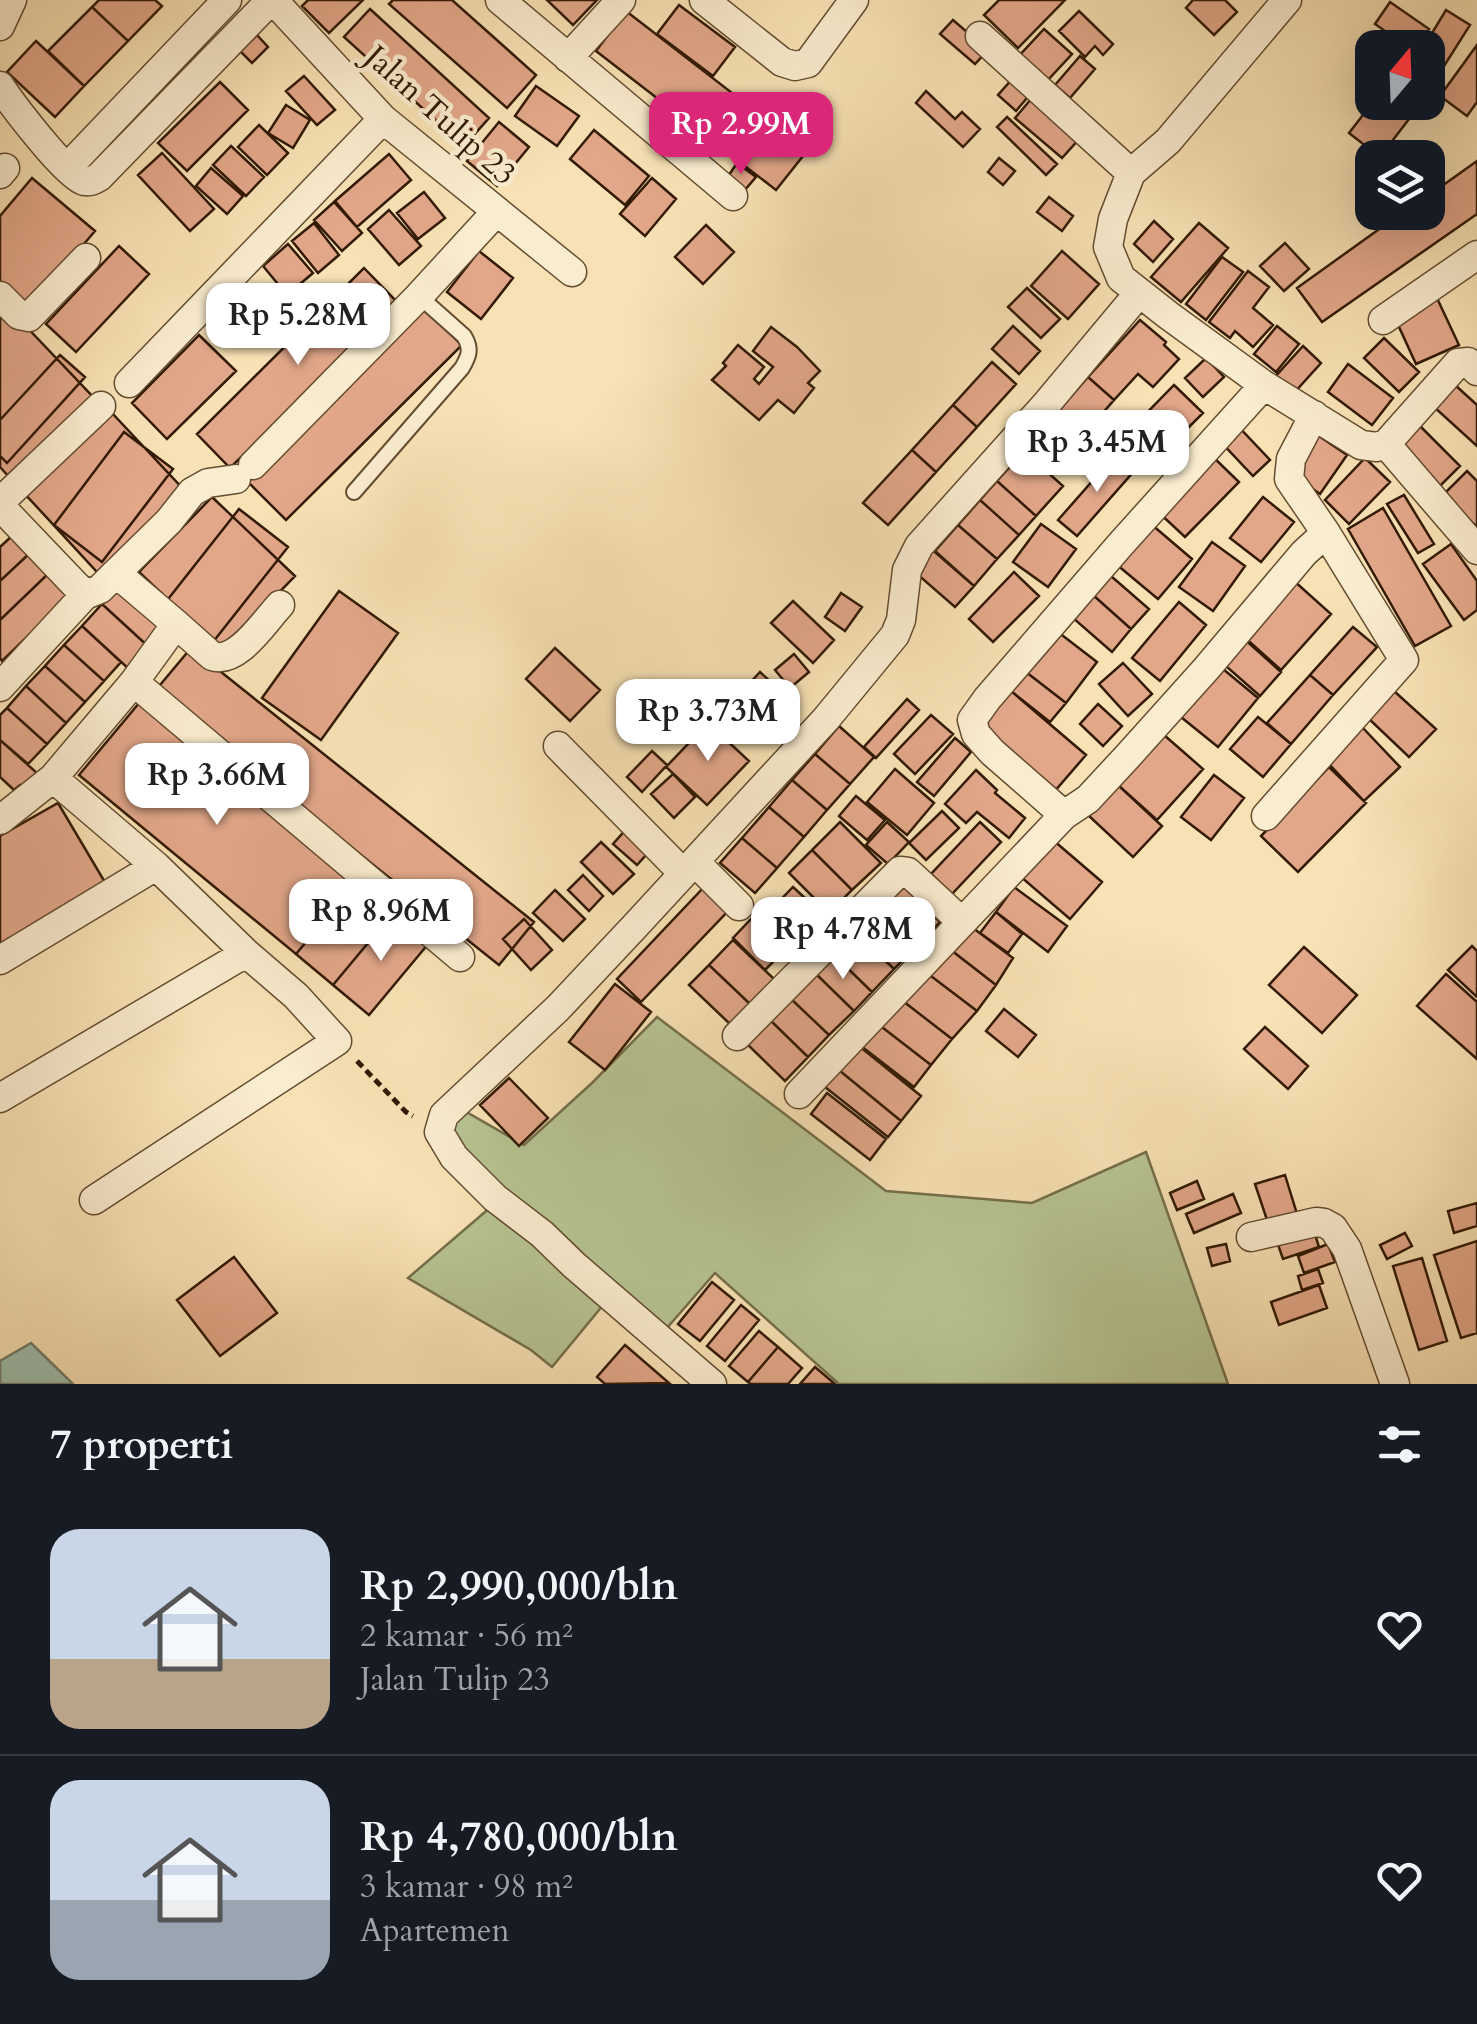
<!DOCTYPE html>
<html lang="id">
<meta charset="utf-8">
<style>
body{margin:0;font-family:Cardo,serif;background:#20242c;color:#f1f3f6;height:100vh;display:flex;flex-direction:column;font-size:38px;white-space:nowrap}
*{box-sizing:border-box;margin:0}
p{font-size:32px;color:#9ea1a6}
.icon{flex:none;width:55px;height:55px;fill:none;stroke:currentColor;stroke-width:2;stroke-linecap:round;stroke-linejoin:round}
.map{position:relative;height:1384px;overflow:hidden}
.details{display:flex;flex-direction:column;background:#171b24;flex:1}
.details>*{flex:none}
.needle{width:65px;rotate:19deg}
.fabs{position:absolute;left:1355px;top:30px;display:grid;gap:20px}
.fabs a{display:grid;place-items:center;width:90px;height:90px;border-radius:20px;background:#171b24;box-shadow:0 10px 40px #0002;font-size:50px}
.price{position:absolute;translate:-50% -85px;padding:0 22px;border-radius:20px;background:#fff;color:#222;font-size:32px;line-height:65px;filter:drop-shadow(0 2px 5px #0008)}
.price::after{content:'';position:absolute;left:50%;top:60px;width:30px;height:22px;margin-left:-15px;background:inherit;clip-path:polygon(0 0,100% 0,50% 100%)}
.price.current{background:#db2777;color:#fff}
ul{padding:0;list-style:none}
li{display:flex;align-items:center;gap:30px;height:250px;padding:0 50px}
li+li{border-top:2px solid #363941}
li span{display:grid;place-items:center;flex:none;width:280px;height:200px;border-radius:30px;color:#555}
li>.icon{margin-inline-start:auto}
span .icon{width:120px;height:120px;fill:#fffc;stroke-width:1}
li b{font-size:42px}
h2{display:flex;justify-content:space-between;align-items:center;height:120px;padding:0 50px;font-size:42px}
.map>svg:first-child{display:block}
</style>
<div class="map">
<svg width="1477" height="1384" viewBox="0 0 1477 1384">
<rect width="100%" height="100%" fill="#f8e2b5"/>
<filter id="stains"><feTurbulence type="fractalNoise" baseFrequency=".002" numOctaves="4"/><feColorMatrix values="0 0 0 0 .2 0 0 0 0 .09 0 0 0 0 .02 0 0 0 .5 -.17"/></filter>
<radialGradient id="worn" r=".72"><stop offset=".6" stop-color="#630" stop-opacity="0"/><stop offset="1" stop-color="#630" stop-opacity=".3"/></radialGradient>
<path fill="#b7c492" stroke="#746f4a" stroke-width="2.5" d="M 657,1017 L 886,1191 L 1032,1203 L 1146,1152 L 1228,1384 L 839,1384 L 715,1273 L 666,1329 L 604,1304 L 552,1367 L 531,1350 L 408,1278 L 499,1200 L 445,1136 L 456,1106 L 524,1145 L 592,1083 Z"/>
<path fill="#9dbead" stroke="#727c69" stroke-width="2.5" d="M 31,1343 L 73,1384 L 0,1384 L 0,1361 Z"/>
<path fill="#e2a789" stroke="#321a03" stroke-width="2.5" d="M 99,0 L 155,0 L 162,6 L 128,41 L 92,7 Z
M 308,0 L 363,0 L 329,33 L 302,6 Z
M 393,0 L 452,0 L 536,75 L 507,108 L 389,4 Z
M 547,0 L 597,0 L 573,25 Z
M 999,0 L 1065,0 L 1018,48 L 984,15 Z
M 1193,0 L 1225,0 L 1237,12 L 1214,35 L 1186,8 Z
M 1390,2 L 1429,29 L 1416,48 L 1409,48 L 1375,24 Z
M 679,5 L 735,47 L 713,76 L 657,34 Z
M 92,7 L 128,41 L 84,86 L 48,51 Z
M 370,9 L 489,118 L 464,146 L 344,37 Z
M 1446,10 L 1470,25 L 1434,82 L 1428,78 L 1428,48 L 1423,48 Z
M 626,11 L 807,151 L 776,190 L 596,51 Z
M 1079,11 L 1113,44 L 1103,55 L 1095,46 L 1085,57 L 1059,31 Z
M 953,20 L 988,50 L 975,64 L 940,34 Z
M 1044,29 L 1072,54 L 1046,82 L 1018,57 Z
M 257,35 L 268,47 L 252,63 L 240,51 Z
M 36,41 L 84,86 L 55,117 L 7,72 Z
M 1477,45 L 1477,102 L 1467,116 L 1440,96 Z
M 1080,56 L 1095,69 L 1070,98 L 1055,85 Z
M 304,76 L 335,110 L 317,125 L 286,91 Z
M 1014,77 L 1032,92 L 1016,111 L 998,95 Z
M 220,82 L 248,110 L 187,171 L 158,143 Z
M 536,86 L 579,116 L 557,146 L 515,116 Z
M 926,91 L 955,119 L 962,112 L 980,129 L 963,147 L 916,103 Z
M 1032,98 L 1079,139 L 1062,158 L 1015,118 Z
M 1373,102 L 1422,102 L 1380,157 L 1349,133 Z
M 286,105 L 310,120 L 293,148 L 268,133 Z
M 1007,117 L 1057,164 L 1046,175 L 997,127 Z
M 499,122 L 529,147 L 497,186 L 467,161 Z
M 259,125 L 288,153 L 267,175 L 238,147 Z
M 594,130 L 649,176 L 625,205 L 570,159 Z
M 231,146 L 264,177 L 246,196 L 213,165 Z
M 162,153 L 214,209 L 190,231 L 138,175 Z
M 389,154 L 411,180 L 357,227 L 335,201 Z
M 999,158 L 1015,171 L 1003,185 L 988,172 Z
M 1477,161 L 1477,214 L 1322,322 L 1297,288 L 1403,212 L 1428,212 L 1428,196 Z
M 737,163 L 756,177 L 744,191 L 727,178 Z
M 211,168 L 243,196 L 227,214 L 196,186 Z
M 32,178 L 95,231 L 27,311 L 0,289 L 0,216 Z
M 652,178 L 676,199 L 645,236 L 620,214 Z
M 424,192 L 445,218 L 418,239 L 397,213 Z
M 1049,197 L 1073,216 L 1062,231 L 1037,212 Z
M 334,202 L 362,233 L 342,251 L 314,220 Z
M 389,210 L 421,246 L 399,265 L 368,229 Z
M 1154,221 L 1173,239 L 1153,262 L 1134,244 Z
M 314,223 L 339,255 L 318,273 L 292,241 Z
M 1199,223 L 1228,248 L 1181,302 L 1151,277 Z
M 706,225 L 734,252 L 703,284 L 675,257 Z
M 1285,243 L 1309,269 L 1284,291 L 1260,266 Z
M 288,244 L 313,273 L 287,295 L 263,266 Z
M 119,246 L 149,274 L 76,352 L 46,324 Z
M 479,251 L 513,278 L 481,319 L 447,292 Z
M 1062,251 L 1099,284 L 1068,319 L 1031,286 Z
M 1222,257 L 1243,272 L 1206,320 L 1186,304 Z
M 364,268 L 398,303 L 230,468 L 197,434 Z
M 1248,271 L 1269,287 L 1253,308 L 1273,325 L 1253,347 L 1235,331 L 1230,338 L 1209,322 Z
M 1027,288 L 1060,319 L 1041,338 L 1008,307 Z
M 1436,296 L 1459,345 L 1416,364 L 1394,316 Z
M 0,299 L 95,399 L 10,478 L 0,467 Z
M 422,307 L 462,345 L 286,520 L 248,482 Z
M 1140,320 L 1166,342 L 1164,345 L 1179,359 L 1153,387 L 1138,374 L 1114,400 L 1088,377 Z
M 1013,326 L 1040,351 L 1019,374 L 992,349 Z
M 1277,326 L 1299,344 L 1276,372 L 1254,354 Z
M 771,327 L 797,347 L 820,371 L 808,383 L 814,388 L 794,413 L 778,400 L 759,420 L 712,380 L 726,366 L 723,363 L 738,345 L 764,367 L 754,379 L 759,384 L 773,367 L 753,351 Z
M 199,335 L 236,371 L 167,439 L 132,403 Z
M 1384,338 L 1419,372 L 1399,392 L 1364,358 Z
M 1303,346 L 1321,363 L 1293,394 L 1274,378 Z
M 60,355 L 85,377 L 7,463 L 0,456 L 0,420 Z
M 1206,358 L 1224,377 L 1203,397 L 1185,378 Z
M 992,362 L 1016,384 L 977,427 L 953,405 Z
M 1348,364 L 1393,398 L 1372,425 L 1328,392 Z
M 1088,377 L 1114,400 L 1078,441 L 1052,418 Z
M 1454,384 L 1477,405 L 1477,446 L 1434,407 Z
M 1174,385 L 1203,413 L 1164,452 L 1135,425 Z
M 953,405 L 977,427 L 936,472 L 912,450 Z
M 112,413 L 185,491 L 97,572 L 24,493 Z
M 1123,417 L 1164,452 L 1148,470 L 1107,435 Z
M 1052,418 L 1078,441 L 1050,471 L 1025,448 Z
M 1236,424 L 1270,460 L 1253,476 L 1219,440 Z
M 1419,425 L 1460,466 L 1437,489 L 1397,448 Z
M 124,432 L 173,469 L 102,562 L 54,525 Z
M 1316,434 L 1347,455 L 1320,494 L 1289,472 Z
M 912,450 L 936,472 L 888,525 L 863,503 Z
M 1024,451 L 1063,486 L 1036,516 L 997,481 Z
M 1117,453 L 1135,470 L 1077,536 L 1058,520 Z
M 1210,454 L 1239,482 L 1185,537 L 1156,510 Z
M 1365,458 L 1390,482 L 1349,524 L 1325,500 Z
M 1467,471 L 1477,481 L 1477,527 L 1443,495 Z
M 997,481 L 1036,516 L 1019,535 L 980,500 Z
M 1404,495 L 1434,544 L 1418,553 L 1387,504 Z
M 212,497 L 295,576 L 222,651 L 139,572 Z
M 1263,497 L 1294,522 L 1261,562 L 1230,538 Z
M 980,500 L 1019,535 L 997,559 L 958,525 Z
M 1383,508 L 1451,626 L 1415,646 L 1348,529 Z
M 239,509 L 288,547 L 213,642 L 165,603 Z
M 1041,524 L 1076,549 L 1048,587 L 1013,562 Z
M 1151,524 L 1192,559 L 1158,599 L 1116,564 Z
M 958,525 L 997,559 L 974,586 L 935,551 Z
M 14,534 L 31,552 L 0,581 L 0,547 Z
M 1212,542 L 1245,566 L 1213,611 L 1179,587 Z
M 1451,544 L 1477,581 L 1477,610 L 1464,620 L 1423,564 Z
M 928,546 L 974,586 L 955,607 L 909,567 Z
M 31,552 L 50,572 L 0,620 L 0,581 Z
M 50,572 L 72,594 L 2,661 L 0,658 L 0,620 Z
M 1014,572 L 1039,596 L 993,642 L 969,619 Z
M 1111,576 L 1149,609 L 1131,629 L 1093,595 Z
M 1293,580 L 1331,614 L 1281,670 L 1243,636 Z
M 116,588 L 166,633 L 151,649 L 102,604 Z
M 339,591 L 398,633 L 321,740 L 262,698 Z
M 841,593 L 862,607 L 845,631 L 825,617 Z
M 1093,595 L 1131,629 L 1112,652 L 1073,618 Z
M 793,601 L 834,640 L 813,663 L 771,623 Z
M 1179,602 L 1206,625 L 1160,681 L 1132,658 Z
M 102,604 L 151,649 L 131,671 L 82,626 Z
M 82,626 L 121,662 L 104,681 L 64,645 Z
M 1353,627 L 1377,647 L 1333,695 L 1310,675 Z
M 1058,632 L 1097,662 L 1066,703 L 1026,672 Z
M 1241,636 L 1281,672 L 1260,696 L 1219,660 Z
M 64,645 L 104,681 L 85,702 L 45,666 Z
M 191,648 L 534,922 L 499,965 L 155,691 Z
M 555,648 L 600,690 L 570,721 L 526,679 Z
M 794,654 L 809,672 L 790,688 L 775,670 Z
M 1123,663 L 1152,694 L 1128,716 L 1099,684 Z
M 1217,664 L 1258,698 L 1218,747 L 1176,713 Z
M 45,666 L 85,702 L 66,723 L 26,686 Z
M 760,672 L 785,695 L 744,740 L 719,717 Z
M 1026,672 L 1066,703 L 1050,722 L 1011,691 Z
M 1310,675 L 1333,695 L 1291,744 L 1267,723 Z
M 26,686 L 66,723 L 47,744 L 7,708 Z
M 1011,691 L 1086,755 L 1054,792 L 979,728 Z
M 1394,691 L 1436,729 L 1409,757 L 1368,718 Z
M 907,699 L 919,710 L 876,758 L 864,747 Z
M 140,702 L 356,882 L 296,954 L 79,775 Z
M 1098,704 L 1122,726 L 1103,746 L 1080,724 Z
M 7,708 L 47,744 L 28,764 L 0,740 L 0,715 Z
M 931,715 L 953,734 L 915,774 L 894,754 Z
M 1258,717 L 1291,744 L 1263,777 L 1230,749 Z
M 708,723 L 749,761 L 707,805 L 666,767 Z
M 839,726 L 874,757 L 850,784 L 815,754 Z
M 1362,727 L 1400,767 L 1364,801 L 1326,761 Z
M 1164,735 L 1203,769 L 1157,820 L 1118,785 Z
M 955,738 L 971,752 L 934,796 L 917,782 Z
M 0,740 L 37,773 L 24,788 L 20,785 L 14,790 L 0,777 Z
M 652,751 L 667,765 L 642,792 L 627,777 Z
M 815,754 L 850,784 L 827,810 L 792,780 Z
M 1329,767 L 1366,803 L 1298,872 L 1261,836 Z
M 895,769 L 934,803 L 907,835 L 867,802 Z
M 976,770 L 997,790 L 995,793 L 1025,818 L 1009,838 L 977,812 L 966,823 L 945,804 Z
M 673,774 L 695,797 L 674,818 L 651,794 Z
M 1214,775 L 1244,798 L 1211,840 L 1181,817 Z
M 792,780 L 827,810 L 804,837 L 769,807 Z
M 1118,785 L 1162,826 L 1133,857 L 1089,816 Z
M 856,796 L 885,820 L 867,840 L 839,816 Z
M 58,803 L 109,889 L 0,952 L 0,836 Z
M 769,807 L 804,837 L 777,868 L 742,838 Z
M 942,811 L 959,828 L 926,860 L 909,843 Z
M 840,822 L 881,863 L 852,890 L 812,850 Z
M 887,822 L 909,842 L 888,864 L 866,845 Z
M 980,822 L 1001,842 L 952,894 L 931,874 Z
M 630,825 L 654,846 L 637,865 L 613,844 Z
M 1046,834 L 1102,882 L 1070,919 L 1014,871 Z
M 742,838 L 777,868 L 755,893 L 720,863 Z
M 601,842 L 634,874 L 613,894 L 581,862 Z
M 812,850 L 852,890 L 829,913 L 789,873 Z
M 583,875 L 603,896 L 589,911 L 568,890 Z
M 356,882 L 393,913 L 333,985 L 296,954 Z
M 900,883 L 940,922 L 919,944 L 879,905 Z
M 705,886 L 730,909 L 641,1002 L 617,979 Z
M 793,887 L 821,913 L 789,946 L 761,920 Z
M 1014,887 L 1067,926 L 1048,952 L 996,912 Z
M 555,890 L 585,919 L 563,941 L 533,913 Z
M 879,905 L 919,944 L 894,969 L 854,930 Z
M 996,912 L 1022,934 L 1008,953 L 980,933 Z
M 393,913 L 429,943 L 369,1015 L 333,985 Z
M 524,919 L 552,950 L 531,970 L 503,939 Z
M 751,919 L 784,951 L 765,970 L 733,938 Z
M 969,925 L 1013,958 L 996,985 L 951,950 Z
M 854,930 L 894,969 L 872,992 L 832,953 Z
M 733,940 L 774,979 L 750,1004 L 709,965 Z
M 943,944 L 996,985 L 977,1011 L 923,970 Z
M 1472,946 L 1477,951 L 1477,997 L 1448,970 Z
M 1304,947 L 1357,995 L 1322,1033 L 1269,985 Z
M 832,953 L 872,992 L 854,1011 L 813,971 Z
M 709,965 L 750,1004 L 730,1024 L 689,985 Z
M 923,970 L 977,1011 L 952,1039 L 899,998 Z
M 813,971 L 854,1011 L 829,1035 L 789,997 Z
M 1446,974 L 1477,1002 L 1477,1059 L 1417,1006 Z
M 615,984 L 651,1012 L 605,1070 L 569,1042 Z
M 789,997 L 829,1035 L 808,1057 L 768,1018 Z
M 899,998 L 952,1039 L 931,1065 L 878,1024 Z
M 1004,1009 L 1036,1035 L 1018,1057 L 986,1031 Z
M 768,1018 L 808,1057 L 785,1081 L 745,1042 Z
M 878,1024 L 931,1065 L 914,1087 L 861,1046 Z
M 1265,1027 L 1308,1066 L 1288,1089 L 1244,1049 Z
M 854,1042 L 921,1096 L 901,1121 L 834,1066 Z
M 834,1066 L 901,1121 L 888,1137 L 820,1083 Z
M 509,1078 L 548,1118 L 519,1146 L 480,1105 Z
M 827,1093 L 886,1139 L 870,1160 L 811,1114 Z
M 1285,1175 L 1297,1214 L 1268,1223 L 1255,1184 Z
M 1197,1181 L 1204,1199 L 1177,1210 L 1170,1193 Z
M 1233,1194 L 1241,1213 L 1194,1233 L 1186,1214 Z
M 1477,1203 L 1477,1226 L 1454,1233 L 1448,1211 Z
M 1312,1225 L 1319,1247 L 1283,1259 L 1275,1236 Z
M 1405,1233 L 1412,1246 L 1387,1259 L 1380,1245 Z
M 1477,1241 L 1477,1333 L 1461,1338 L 1434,1255 Z
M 1226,1244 L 1230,1261 L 1212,1266 L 1207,1248 Z
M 1328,1244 L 1335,1262 L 1304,1273 L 1298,1256 Z
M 234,1257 L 277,1313 L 220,1356 L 177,1300 Z
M 1422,1258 L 1447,1341 L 1419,1350 L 1393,1266 Z
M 1318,1269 L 1323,1283 L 1302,1290 L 1298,1276 Z
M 712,1282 L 734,1300 L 700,1341 L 678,1324 Z
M 1319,1285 L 1327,1308 L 1279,1325 L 1271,1302 Z
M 741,1305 L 759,1320 L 725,1361 L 707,1346 Z
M 759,1331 L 778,1347 L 748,1382 L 729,1366 Z
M 625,1345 L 669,1383 L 605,1384 L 597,1377 Z
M 778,1347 L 802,1368 L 788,1384 L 751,1384 L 748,1382 Z
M 815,1367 L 835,1384 L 800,1384 Z"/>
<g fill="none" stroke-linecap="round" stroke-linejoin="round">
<defs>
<path id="service" d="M 354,492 L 462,368 C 469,356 472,349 464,336 L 419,296"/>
<path id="minor" d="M 273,0 L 383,119 L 572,272
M 500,0 L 733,196
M 704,0 L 782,62 L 795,66 L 808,63 L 854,0
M 1287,0 L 1168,141 L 1131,173 L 1113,219 L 1108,247 L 1121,278 L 1168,315 L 1264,385 L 1361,445 L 1377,447 L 1386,444 L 1458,363 L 1468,362 L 1477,371
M 0,26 L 12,0
M 980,36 L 1131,173
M 568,58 L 621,0
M 0,86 C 11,103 67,177 84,181 C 91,182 94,180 99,177 L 271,0
M 67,168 L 227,0
M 0,174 L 5,168
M 0,296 L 19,315 L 29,317 L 86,258
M 1383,320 L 1477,255
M 129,383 L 383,119
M 1264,385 L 1120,545 L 987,699 L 972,720 L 976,734 L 992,752 L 1064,815 L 1088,799 L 1127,757 L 1206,669 L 1304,553 L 1326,533 L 1404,660 L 1266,816
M 1314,415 L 1291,459 L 1289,479 L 1326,533
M 1386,444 L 1477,550
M 253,465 L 419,296 L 496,212
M 0,502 L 101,406
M 0,506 L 85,595 L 100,589 L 116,573 L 176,624 L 134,682 L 53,778 L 0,820
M 116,573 L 169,521 L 192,492 L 208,483 L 236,479
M 176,624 L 212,656 C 237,665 264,622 280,605
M 134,682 L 460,957
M 0,687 L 85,595
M 558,746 L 683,873
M 53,778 L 156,866 L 246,953 L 296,996 L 337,1041 L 94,1200
M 695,862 L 739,906
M 0,960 L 156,866
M 737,1036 L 900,871 L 908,872 L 962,922
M 799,1094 L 1064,815
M 0,1098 L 246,953
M 1251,1237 L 1316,1222 L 1324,1223 L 1333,1228 L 1347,1249 L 1395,1384
M 712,1384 L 574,1265 L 542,1234 L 495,1198 L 454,1157 L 439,1132 L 444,1115 L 558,1008 L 636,925 L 826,719 L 895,635 L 901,620 L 907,570 L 919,546 L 1048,402 L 1139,293"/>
</defs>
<use href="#service" stroke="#644c30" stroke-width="18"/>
<use href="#minor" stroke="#644c30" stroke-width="31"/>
<path stroke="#321a03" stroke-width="5" stroke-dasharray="8 5" stroke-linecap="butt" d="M 357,1061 L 406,1112 L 413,1116"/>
<use href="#service" stroke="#faeccf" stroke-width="14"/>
<use href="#minor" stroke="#faeccf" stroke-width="28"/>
</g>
<g text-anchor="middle" stroke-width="9" stroke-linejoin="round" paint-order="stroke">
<g font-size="32" fill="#321a03" stroke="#faeccf">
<text transform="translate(441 115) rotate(42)" y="11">Jalan Tulip 23</text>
</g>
</g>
<rect width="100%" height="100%" filter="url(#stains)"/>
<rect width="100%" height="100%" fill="url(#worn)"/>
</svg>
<div class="fabs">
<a><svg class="needle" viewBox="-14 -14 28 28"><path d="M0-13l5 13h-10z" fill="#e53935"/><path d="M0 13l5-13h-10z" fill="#9ea1a6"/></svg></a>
<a><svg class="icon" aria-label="layers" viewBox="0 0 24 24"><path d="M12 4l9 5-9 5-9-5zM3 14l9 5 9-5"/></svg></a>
</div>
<b class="price current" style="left:741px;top:177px">Rp 2.99M</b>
<b class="price" style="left:298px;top:368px">Rp 5.28M</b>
<b class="price" style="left:1097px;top:495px">Rp 3.45M</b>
<b class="price" style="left:708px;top:764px">Rp 3.73M</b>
<b class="price" style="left:217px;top:828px">Rp 3.66M</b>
<b class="price" style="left:381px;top:964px">Rp 8.96M</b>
<b class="price" style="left:843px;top:982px">Rp 4.78M</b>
</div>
<section class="details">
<h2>7 properti<svg class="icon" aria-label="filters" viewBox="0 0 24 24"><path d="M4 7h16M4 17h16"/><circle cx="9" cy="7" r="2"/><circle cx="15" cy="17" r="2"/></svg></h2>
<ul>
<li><span style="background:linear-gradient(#c9d6e8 65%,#b9a48a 0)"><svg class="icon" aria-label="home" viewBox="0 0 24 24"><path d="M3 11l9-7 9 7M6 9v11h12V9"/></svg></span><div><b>Rp 2,990,000/bln</b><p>2 kamar · 56 m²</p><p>Jalan Tulip 23</p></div><svg class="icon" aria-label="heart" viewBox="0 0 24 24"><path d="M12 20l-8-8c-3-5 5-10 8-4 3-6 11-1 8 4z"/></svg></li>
<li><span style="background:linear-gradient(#c9d6e8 60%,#9aa5b1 0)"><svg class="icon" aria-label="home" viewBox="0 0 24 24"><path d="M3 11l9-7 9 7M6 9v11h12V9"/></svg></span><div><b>Rp 4,780,000/bln</b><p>3 kamar · 98 m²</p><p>Apartemen</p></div><svg class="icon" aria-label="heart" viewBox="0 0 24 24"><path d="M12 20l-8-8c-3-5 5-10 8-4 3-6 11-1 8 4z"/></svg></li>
</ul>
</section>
